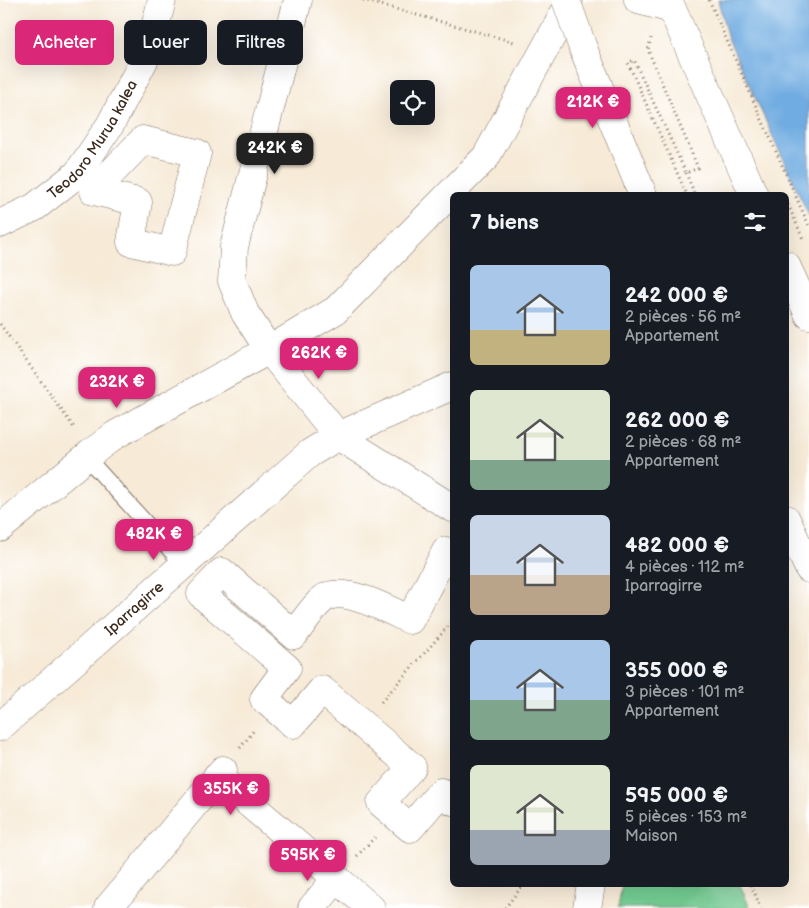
<!DOCTYPE html>
<html lang="fr">
<meta charset="utf-8">
<style>
body{margin:0;font-family:"Balsamiq Sans",sans-serif;background:#20242c;color:#f1f3f6;height:100vh;display:flex;flex-direction:column;font-size:19px;white-space:nowrap}
*{box-sizing:border-box;margin:0}
p{font-size:16px;color:#9ea1a6}
.icon{flex:none;width:28px;height:28px;fill:none;stroke:currentColor;stroke-width:2;stroke-linecap:round;stroke-linejoin:round}
.map{position:relative;flex:1;overflow:hidden}
.panel{position:absolute;left:450px;top:192px;width:339px;height:695px;display:flex;flex-direction:column;background:#171b24;border-radius:8px;box-shadow:0 5px 20px #0002}
.panel>*{flex:none}
.guide{position:absolute;left:15px;top:20px;width:360px;height:45px;display:flex;gap:10px}
.controls{position:absolute;left:390px;top:80px;display:grid;gap:10px}
.controls a{display:grid;place-items:center;width:45px;height:45px;border-radius:8px;background:#171b24;box-shadow:0 5px 20px #0002;font-size:25px}
.price{position:absolute;translate:-50% -42px;padding:0 11px;border-radius:10px;background:#db2777;color:#fff;font-size:16px;line-height:32px;filter:drop-shadow(0 1px 2px #0008)}
.price::after{content:'';position:absolute;left:50%;top:30px;width:15px;height:11px;margin-left:-8px;background:inherit;clip-path:polygon(0 0,100% 0,50% 100%)}
.price.on{background:#222;color:#fff}
ul{padding:0;list-style:none}
li{display:flex;align-items:center;gap:15px;height:125px;padding:0 20px}
li span{display:grid;place-items:center;flex:none;width:140px;height:100px;border-radius:8px;color:#555}
li>.icon{margin-inline-start:auto}
span .icon{width:60px;height:60px;fill:#fffc;stroke-width:1}
li b{font-size:21px}
h2{display:flex;justify-content:space-between;align-items:center;height:60px;padding:0 20px;font-size:21px}
.tag{padding:0 18px;border-radius:8px;background:#171b24;box-shadow:0 5px 20px #0002;font-size:18px;line-height:45px}
.tag.on{background:#db2777;color:#fff}
.map>svg:first-child{display:block}
</style>
<div class="map">
<svg width="809" height="908" viewBox="0 0 809 908">
<rect width="100%" height="100%" fill="#fff"/>
<filter id="ink" filterUnits="userSpaceOnUse"><feTurbulence type="fractalNoise" baseFrequency=".02" numOctaves="2"/><feDisplacementMap in="SourceGraphic" scale="10" xChannelSelector="R" yChannelSelector="G"/><feConvolveMatrix kernelMatrix="1 2 1 2 8 2 1 2 1" color-interpolation-filters="sRGB"/></filter>
<filter id="wash" filterUnits="userSpaceOnUse"><feTurbulence type="fractalNoise" baseFrequency=".0096" numOctaves="4" result="noise"/><feDisplacementMap in="SourceGraphic" scale="20" xChannelSelector="R" yChannelSelector="G"/><feGaussianBlur stdDeviation="1.12" result="paint"/><feColorMatrix in="noise" values="0 0 0 0 0 0 0 0 0 0 0 0 0 0 0 0 0 1.4 0 .05"/><feComposite in="paint" operator="in"/></filter>
<g filter="url(#wash)">
<rect width="100%" height="100%" fill="#f7ebd8"/>
<path fill="#72cb91" stroke="#567a58" d="M 622,885 L 740,885 L 750,908 L 618,908 Z"/>
<path fill="#6face1" stroke="#556b80" d="M 718,0 L 809,0 L 809,216 L 727,36 Z"/>
</g>
<g filter="url(#ink)">
<g fill="none" stroke-linecap="round" stroke-linejoin="round">
<defs>
<path id="lane" d="M 86,457 L 183,564"/>
<path id="street" d="M 143,140 L 197,153 L 172,252 L 131,242 L 138,202 L 94,191 Z
M 0,528 L 91,453 L 115,435 L 269,350 L 338,436
M 452,555 L 446,551 L 410,620 C 391,611 342,584 323,599 C 314,606 301,625 294,635 L 222,572 L 201,594 L 287,668 L 264,699 L 293,724 L 322,690 L 412,767 L 381,803 L 410,828 L 441,792 L 452,801
M 217,776 L 371,908
M 108,908 L 223,770
M 312,908 L 336,879"/>
<g id="secondary">
<path d="M 298,0 L 234,247 L 232,281 L 245,313 L 269,350 L 336,310 L 486,157 L 567,8 L 569,0"/>
<path d="M 638,0 L 672,9"/>
<path d="M 583,48 L 643,195"/>
<path id="s1" d="M 0,224 L 35,207 L 77,174 L 110,125 L 149,51 L 162,0"/>
<path d="M 338,436 L 452,508"/>
<path d="M 786,519 L 809,569"/>
<path id="s2" d="M 0,727 L 310,453 L 338,436 L 452,386"/>
<path d="M 587,908 L 591,885"/>
</g>
<path id="primary" d="M 668,0 L 754,195
M 786,265 L 809,315"/>
</defs>
<use href="#lane" stroke="#7d6e5f" stroke-width="17"/>
<use href="#street" stroke="#7d6e5f" stroke-width="29"/>
<use href="#secondary" stroke="#7d6e5f" stroke-width="29"/>
<use href="#primary" stroke="#7d6e5f" stroke-width="29"/>
<path stroke="#7d6e5f" stroke-width="3" stroke-dasharray="1 4" stroke-linecap="butt" d="M 363,0 L 514,42
M 709,0 L 809,226
M 651,38 L 648,50 L 698,168 L 686,173 L 634,60 L 628,63 L 687,195
M 686,173 L 695,195
M 786,200 L 804,241
M 0,324 L 75,429
M 381,702 L 452,622
M 240,748 L 255,729
M 357,856 L 375,837
M 751,885 L 761,908
M 505,908 L 523,885"/>
<use href="#lane" stroke="#fff" stroke-width="15"/>
<use href="#street" stroke="#fff" stroke-width="28"/>
<use href="#secondary" stroke="#fff" stroke-width="28"/>
<use href="#primary" stroke="#fff" stroke-width="28"/>
<defs>
<path id="secondary-bridge" d="M 566,0 L 583,48"/>
</defs>
<use href="#secondary-bridge" stroke="#7d6e5f" stroke-width="29" stroke-linecap="butt"/>
<use href="#secondary-bridge" stroke="#fff" stroke-width="28"/>
</g>
</g>
<g text-anchor="middle" stroke-width="4" stroke-linejoin="round" paint-order="stroke">
<g font-size="15" fill="#3b2a1e" stroke="#fff">
<text dy="5" stroke="none"><textPath href="#s1" startOffset="129">Teodoro Murua kalea</textPath></text>
<text dy="5" stroke="none"><textPath href="#s2" startOffset="179">Iparragirre</textPath></text>
</g>
</g>
</svg>
<div class="controls">
<a><svg class="icon" aria-label="locate" viewBox="0 0 24 24"><circle cx="12" cy="12" r="6"/><path d="M12 2v4M12 18v4M2 12h4M18 12h4"/></svg></a>
</div>
<b class="price" style="left:593px;top:129px">212K €</b>
<b class="price on" style="left:275px;top:175px">242K €</b>
<b class="price" style="left:319px;top:380px">262K €</b>
<b class="price" style="left:117px;top:409px">232K €</b>
<b class="price" style="left:154px;top:561px">482K €</b>
<b class="price" style="left:231px;top:816px">355K €</b>
<b class="price" style="left:308px;top:882px">595K €</b>
<div class="guide">
<a class="tag on">Acheter</a>
<a class="tag">Louer</a>
<a class="tag">Filtres</a>
</div>
<section class="panel">
<h2>7 biens<svg class="icon" aria-label="filters" viewBox="0 0 24 24"><path d="M4 7h16M4 17h16"/><circle cx="9" cy="7" r="2"/><circle cx="15" cy="17" r="2"/></svg></h2>
<ul>
<li><span style="background:linear-gradient(#a9c7e8 65%,#c2b280 0)"><svg class="icon" aria-label="home" viewBox="0 0 24 24"><path d="M3 11l9-7 9 7M6 9v11h12V9"/></svg></span><div><b>242 000 €</b><p>2 pièces · 56 m²</p><p>Appartement</p></div></li>
<li><span style="background:linear-gradient(#dfe7d0 70%,#7fa58c 0)"><svg class="icon" aria-label="home" viewBox="0 0 24 24"><path d="M3 11l9-7 9 7M6 9v11h12V9"/></svg></span><div><b>262 000 €</b><p>2 pièces · 68 m²</p><p>Appartement</p></div></li>
<li><span style="background:linear-gradient(#c9d6e8 60%,#b9a48a 0)"><svg class="icon" aria-label="home" viewBox="0 0 24 24"><path d="M3 11l9-7 9 7M6 9v11h12V9"/></svg></span><div><b>482 000 €</b><p>4 pièces · 112 m²</p><p>Iparragirre</p></div></li>
<li><span style="background:linear-gradient(#a9c7e8 60%,#7fa58c 0)"><svg class="icon" aria-label="home" viewBox="0 0 24 24"><path d="M3 11l9-7 9 7M6 9v11h12V9"/></svg></span><div><b>355 000 €</b><p>3 pièces · 101 m²</p><p>Appartement</p></div></li>
<li><span style="background:linear-gradient(#dfe7d0 65%,#9aa5b1 0)"><svg class="icon" aria-label="home" viewBox="0 0 24 24"><path d="M3 11l9-7 9 7M6 9v11h12V9"/></svg></span><div><b>595 000 €</b><p>5 pièces · 153 m²</p><p>Maison</p></div></li>
</ul>
</section>
</div>
